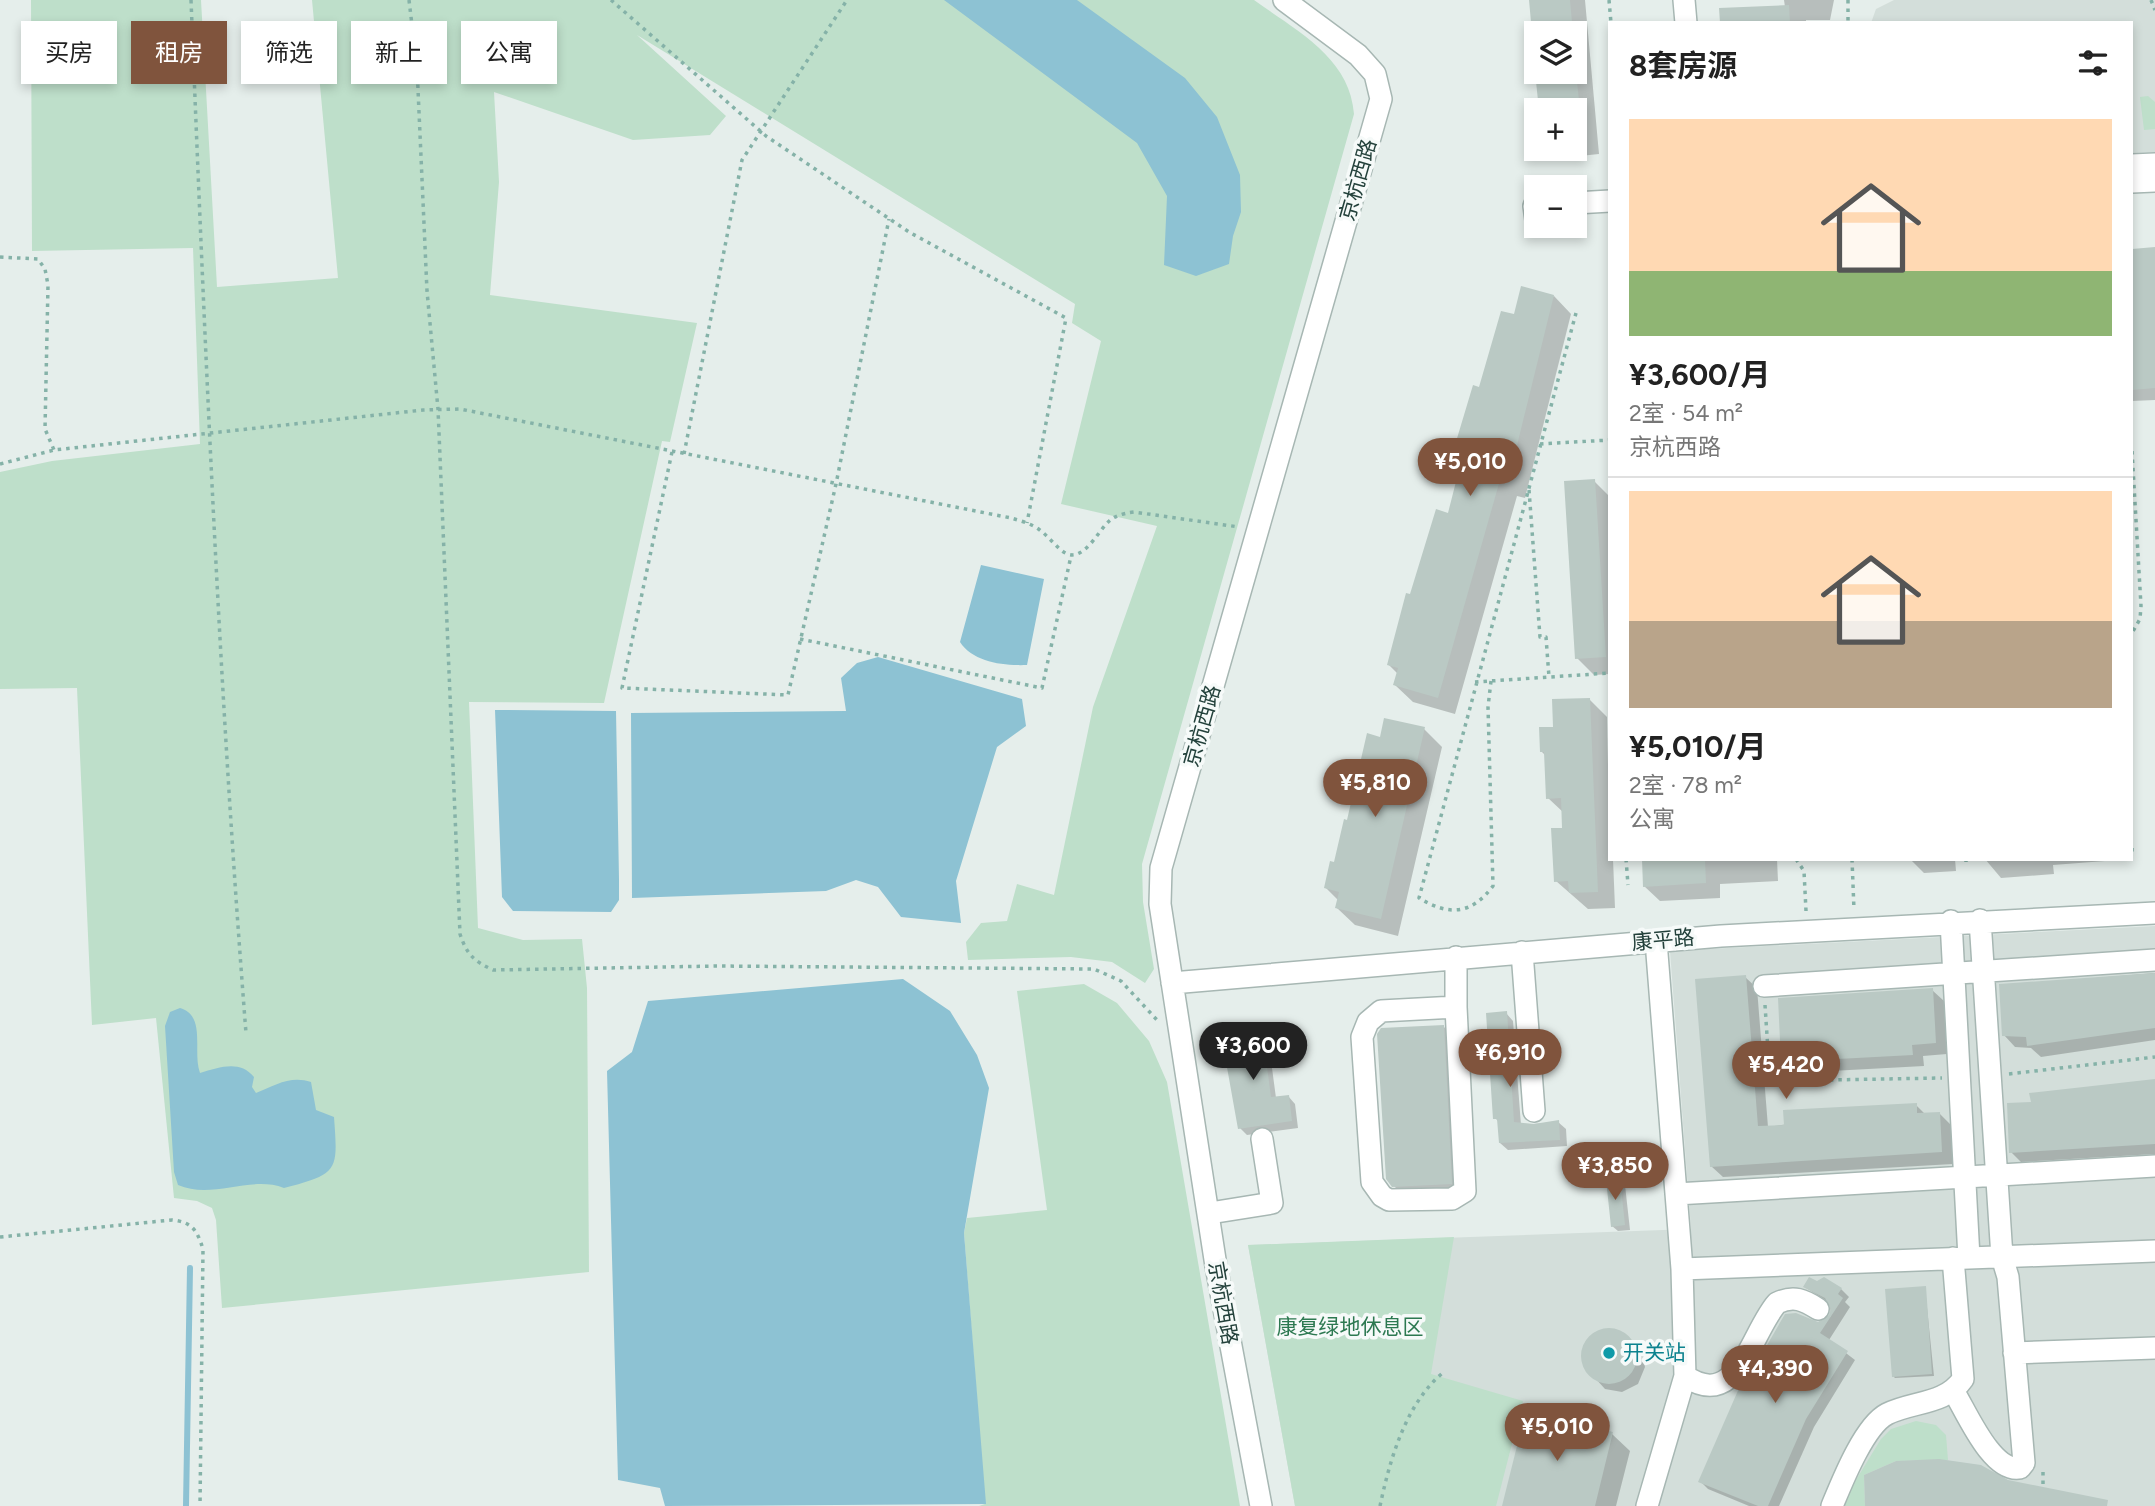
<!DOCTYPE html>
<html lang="zh">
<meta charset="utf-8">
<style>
body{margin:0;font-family:Figtree,"Noto Sans SC",sans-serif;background:#f6f6f6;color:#222;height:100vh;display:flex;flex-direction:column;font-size:26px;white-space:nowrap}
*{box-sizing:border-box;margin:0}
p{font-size:23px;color:#767676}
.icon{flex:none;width:38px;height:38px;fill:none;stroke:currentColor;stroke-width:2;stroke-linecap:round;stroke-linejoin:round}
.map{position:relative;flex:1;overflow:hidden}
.sheet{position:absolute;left:1608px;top:21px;width:525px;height:840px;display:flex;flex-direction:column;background:#fff;border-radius:0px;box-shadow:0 4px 10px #0003}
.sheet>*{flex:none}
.hud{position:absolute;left:21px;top:21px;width:665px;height:63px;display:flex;gap:14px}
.buttons{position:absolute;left:1524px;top:21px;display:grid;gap:14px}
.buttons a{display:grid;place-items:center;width:63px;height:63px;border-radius:0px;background:#fff;box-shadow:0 4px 10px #0003;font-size:35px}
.price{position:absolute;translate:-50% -60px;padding:0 16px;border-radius:24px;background:#80543d;color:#fff;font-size:23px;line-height:46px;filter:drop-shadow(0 2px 4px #0008)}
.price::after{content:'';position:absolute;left:50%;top:42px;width:21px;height:16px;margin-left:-10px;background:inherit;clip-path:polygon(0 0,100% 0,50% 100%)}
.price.selected{background:#222;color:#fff}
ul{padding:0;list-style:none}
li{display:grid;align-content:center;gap:14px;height:371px;padding:0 21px}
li+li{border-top:2px solid #e0e0e0}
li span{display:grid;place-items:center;height:217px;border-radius:0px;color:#555}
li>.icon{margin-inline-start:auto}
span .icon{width:126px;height:126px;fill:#fffc;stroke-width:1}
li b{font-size:30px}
h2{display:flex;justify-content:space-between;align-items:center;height:84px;padding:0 21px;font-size:30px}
.pill{padding:0 24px;border-radius:0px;background:#fff;box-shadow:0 4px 10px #0003;font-size:24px;line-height:63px}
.pill.selected{background:#80543d;color:#fff}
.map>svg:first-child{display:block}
</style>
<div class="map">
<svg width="2155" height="1506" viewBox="0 0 2155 1506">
<rect width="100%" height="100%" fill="#e5eeeb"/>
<path fill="#d3deda" d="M 1894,0 L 2155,0 L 2155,152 L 2132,153 L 2132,23 L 1871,23 L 1876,9 Z
M 2155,926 L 2155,1506 L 1295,1506 L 1248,1245 L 1691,1229 L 1670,951 Z"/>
<path fill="#bedfca" d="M 31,0 L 201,0 L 217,287 L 338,278 L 312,0 L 1254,0 C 1295,30 1350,57 1354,114 L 1142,864 L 1143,902 L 1154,969 L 1145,983 L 1112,962 L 1071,957 L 968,960 L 966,942 L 981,923 L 1007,921 L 1017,884 L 1054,895 L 1093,707 L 1157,526 L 1061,504 L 1101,341 L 1072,323 L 1075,304 L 637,35 L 726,116 L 710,135 L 633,140 L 494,92 L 499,182 L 490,295 L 697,323 L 670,442 L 662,441 L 604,703 L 469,702 L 478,928 L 523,940 L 582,939 L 587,988 L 589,1272 L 222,1308 L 216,1220 L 212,1208 L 197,1201 L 174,1198 L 156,1018 L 92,1025 L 77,688 L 0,689 L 0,472 L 52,461 L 200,444 L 193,248 L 32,251 Z
M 2148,96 L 2155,102 L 2155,129 L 2144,130 L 2140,97 Z
M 1084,984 L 1117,1003 L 1149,1041 L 1167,1082 L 1240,1506 L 979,1506 L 985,1504 L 964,1233 L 967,1218 L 1047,1210 L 1017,991 Z
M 1454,1237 L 1431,1374 L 1523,1401 L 1496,1506 L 1295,1506 L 1248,1245 Z
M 1916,1421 L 1936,1425 L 1946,1435 L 1948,1460 L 1896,1461 L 1864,1475 L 1865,1506 L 1840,1506 L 1881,1439 L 1891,1429 Z"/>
<path fill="#8dc2d3" d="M 944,0 L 1077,0 L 1185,78 L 1217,117 L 1240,175 L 1241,212 L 1233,236 L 1229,264 L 1196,276 L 1164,265 L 1167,196 L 1137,143 Z
M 981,565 L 1044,579 L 1027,665 C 1003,666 973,662 960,642 Z
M 878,657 L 1022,699 L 1026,726 L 997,747 L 956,881 L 961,923 L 901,917 L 878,887 L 856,880 L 826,891 L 632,898 L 631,713 L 846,711 L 841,678 L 857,663 Z
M 495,710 L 616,711 L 619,879 L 619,900 L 611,912 L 513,911 L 502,897 Z
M 903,979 L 950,1011 L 977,1055 L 989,1088 L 964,1233 L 986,1504 L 665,1506 L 660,1488 L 618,1480 L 607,1071 L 632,1052 L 648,1001 Z
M 180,1008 C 207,1016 192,1052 200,1073 C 220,1067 240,1060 254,1077 L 252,1087 L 256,1093 C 275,1085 291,1075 311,1082 L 316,1110 L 334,1117 C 338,1171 339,1174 284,1188 C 250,1175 212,1200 178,1185 L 174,1172 L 165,1026 L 170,1012 Z"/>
<path fill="#0003" d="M 1531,0 L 1585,0 L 1599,154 L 1570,157 L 1562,149 L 1575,149 L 1575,110 L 1541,110 L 1537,72 L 1575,72 L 1575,33 L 1536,33 L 1536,65 Z
M 1784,0 L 1834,0 L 1830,20 L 1806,20 L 1806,23 L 1721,23 L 1785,7 Z
M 2155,249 L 2155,400 L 2132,401 L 2132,251 Z
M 1554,296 L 1571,314 L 1525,498 L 1517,496 L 1455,714 L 1413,702 L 1395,685 L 1398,674 L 1389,665 L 1411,596 L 1450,515 L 1463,463 L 1454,455 L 1515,316 Z
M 1594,481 L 1610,497 L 1610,674 L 1594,675 L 1577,658 Z
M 1589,699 L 1607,717 L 1610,859 L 1613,859 L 1615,908 L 1588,909 L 1556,881 L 1564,813 L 1548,798 L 1546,756 L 1541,751 L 1554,728 Z
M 1424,729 L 1442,747 L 1398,936 L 1355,925 L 1337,908 L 1339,901 L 1326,888 L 1348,822 Z
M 1643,859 L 1777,859 L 1778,881 L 1720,884 L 1720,898 L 1660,901 L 1644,886 Z
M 1910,859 L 1955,859 L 1956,871 L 1924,873 Z
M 1985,859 L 2118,859 L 2118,860 L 2053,865 L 2054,874 L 2001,878 Z
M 2155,973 L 2155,1040 L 2041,1057 L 2031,1048 L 2015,1047 L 2004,1035 L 2000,986 Z
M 1745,977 L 1757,988 L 1768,1127 L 1916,1105 L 1925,1114 L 1939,1113 L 1951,1125 L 1953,1164 L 1723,1177 L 1711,1166 Z
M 1932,990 L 1944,1001 L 1947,1054 L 1923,1056 L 1924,1066 L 1794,1073 L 1783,1061 Z
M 1506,1013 L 1513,1021 L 1521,1125 L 1558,1122 L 1566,1129 L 1567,1146 L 1508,1150 L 1500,1143 L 1499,1122 L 1495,1118 Z
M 1443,1026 L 1455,1038 L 1462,1196 L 1406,1198 L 1394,1186 Z
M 1261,1031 L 1268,1038 L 1276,1098 L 1288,1096 L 1295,1104 L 1298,1128 L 1247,1135 L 1240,1128 Z
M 2155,1080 L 2155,1154 L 2021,1162 L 2011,1152 L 2033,1103 L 2031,1094 Z
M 1620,1180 L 1625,1185 L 1630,1230 L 1618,1231 L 1612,1226 Z
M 1817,1283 L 1841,1289 L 1849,1297 L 1845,1302 L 1850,1307 L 1829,1340 L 1855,1360 L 1814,1427 L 1779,1506 L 1749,1506 L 1708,1489 L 1700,1481 L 1818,1324 L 1831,1316 L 1830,1303 L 1805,1287 Z
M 1925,1288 L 1934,1376 L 1895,1378 L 1893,1376 Z
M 1608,1329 L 1625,1334 L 1634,1344 L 1640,1350 L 1645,1367 L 1638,1384 L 1622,1392 L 1605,1389 L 1584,1366 L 1582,1358 L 1586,1341 L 1592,1335 Z
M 1612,1434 L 1630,1451 L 1616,1506 L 1504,1506 Z"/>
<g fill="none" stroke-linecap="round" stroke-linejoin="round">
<path stroke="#8dc2d3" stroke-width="6" d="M 186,1506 L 190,1268"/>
</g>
<path fill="#bac9c4" d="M 1529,0 L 1570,0 L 1573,33 L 1532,33 Z
M 1789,5 L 1790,23 L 1720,23 L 1719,8 Z
M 1535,72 L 1576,72 L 1580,110 L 1539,110 Z
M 2155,247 L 2155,388 L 2132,390 L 2132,249 Z
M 1521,286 L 1554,295 L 1508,482 L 1500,480 L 1438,698 L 1393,685 L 1398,668 L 1387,665 L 1406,593 L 1410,594 L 1436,509 L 1448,513 L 1462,458 L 1452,455 L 1473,385 L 1479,387 L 1501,311 L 1514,314 Z
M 1595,479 L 1606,657 L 1575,659 L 1564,481 Z
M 1590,698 L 1598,892 L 1569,893 L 1568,881 L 1554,882 L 1551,828 L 1562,828 L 1561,798 L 1546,799 L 1544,752 L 1540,752 L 1539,727 L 1553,727 L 1552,699 Z
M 1384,718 L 1425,727 L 1381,919 L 1335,908 L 1339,892 L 1324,888 L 1330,861 L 1334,862 L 1344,819 L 1347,820 L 1367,733 L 1380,737 Z
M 1642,859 L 1705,859 L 1706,883 L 1643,887 Z
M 2155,973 L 2155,1028 L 2027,1046 L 2026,1037 L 2002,1036 L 1999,984 Z
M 1746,975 L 1758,1126 L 1784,1125 L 1783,1110 L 1917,1103 L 1917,1113 L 1940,1112 L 1942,1152 L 1710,1167 L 1695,979 Z
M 1933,988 L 1936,1043 L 1912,1045 L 1913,1055 L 1781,1062 L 1778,998 Z
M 1507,1011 L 1514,1122 L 1534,1124 L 1559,1120 L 1560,1140 L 1499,1143 L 1497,1119 L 1493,1119 L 1486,1013 Z
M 1444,1025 L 1452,1184 L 1392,1187 L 1386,1179 L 1377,1034 L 1381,1028 Z
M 1262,1029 L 1271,1097 L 1289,1095 L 1292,1121 L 1238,1129 L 1223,1045 L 1234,1032 Z
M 2155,1079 L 2155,1144 L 2009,1153 L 2007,1103 L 2031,1102 L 2029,1093 Z
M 1620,1178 L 1625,1225 L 1611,1227 L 1606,1179 Z
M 1809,1277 L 1817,1281 L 1824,1277 L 1842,1288 L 1838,1294 L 1843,1298 L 1820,1333 L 1848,1351 L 1806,1419 L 1768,1506 L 1758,1506 L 1698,1482 L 1740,1386 L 1752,1371 L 1785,1314 L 1796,1313 L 1818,1322 L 1829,1315 L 1831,1309 L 1825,1298 L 1803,1287 Z
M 1926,1286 L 1932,1374 L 1892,1377 L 1885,1289 Z
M1581 1356a28 28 0 1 1 56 0a28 28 0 1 1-56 0Z
M 1526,1410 L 1613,1432 L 1595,1506 L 1502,1506 Z
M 1939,1459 L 1981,1465 L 2008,1480 L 2108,1500 L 2107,1506 L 1865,1506 L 1864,1475 L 1896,1461 Z"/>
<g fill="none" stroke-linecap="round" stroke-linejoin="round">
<defs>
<path id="minor" d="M 1684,0 L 1686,23
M 2132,165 L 2155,164
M 2132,182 L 2155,181
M 1575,203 L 1610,201
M 1536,206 L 1534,206 L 1536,220
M 1951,921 L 1969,1258
M 1656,941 L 1682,1269
M 1522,952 L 1534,1111
M 1456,957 L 1456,1007 L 1381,1011 L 1368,1022 L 1362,1037 L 1372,1182 L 1382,1196 L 1389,1200 L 1452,1199 L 1465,1191 L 1456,1007
M 1172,983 L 1721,936 L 2155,913
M 1764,986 L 2155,960
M 1676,1194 L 2155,1166
M 1210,1213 L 1272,1203 L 1262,1139
M 2014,1353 L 2155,1348
M 1685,1376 C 1738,1412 1751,1332 1777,1303 C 1794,1295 1804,1300 1818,1309
M 1954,1392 C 1967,1413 1992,1473 2020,1468 L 2024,1463 L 2008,1277 L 2002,1257 L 1980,920
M 1261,1506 L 1216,1266 L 1160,904 L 1161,868 L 1381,99 L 1375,74 L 1358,55 L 1284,0
M 1647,1506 L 1685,1376 L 1682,1269 L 2155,1251
M 1832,1506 C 1842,1482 1864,1426 1887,1414 C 1913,1401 1945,1405 1963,1379 L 1953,1258"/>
</defs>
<use href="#minor" stroke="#a7b7b3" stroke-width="24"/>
<path stroke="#85b2a8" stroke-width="3.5" stroke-dasharray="3.5 5" stroke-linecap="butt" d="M 191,0 C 205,345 219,689 246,1033
M 409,0 L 417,67 L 427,291 L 438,409 L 460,934 C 467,955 474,961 493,970 L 718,966 L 1094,969 L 1121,981 L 1157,1020
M 611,0 L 766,136 L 909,232 L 1066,318 L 1027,523
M 1609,0 L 1611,23
M 1848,0 L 1848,23
M 2151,0 L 2155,10
M 0,257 L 38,259 L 45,269 L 48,285 L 45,429 L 54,450
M 1540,444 L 1610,440
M 2132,451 L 2141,606 L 2140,619 L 2132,633
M 672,452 L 622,688 L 788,695 L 836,484 L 889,219
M 684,454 L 742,160 L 847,0
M 0,464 L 54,450 L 423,410 L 460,409 L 1011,518 C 1021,521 1033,524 1041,531 C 1060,546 1068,570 1092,542 C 1107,524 1108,515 1134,512 L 1239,527
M 1529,490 L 1540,637 L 1546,637 L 1549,677
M 800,639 L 1042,688 L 1071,556
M 1491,681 L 1488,707 L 1493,886 C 1471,915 1449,916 1419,898 L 1576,313
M 1475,682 L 1610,673
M 2132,848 L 2132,852
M 1626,859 L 1628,885
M 1796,859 L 1804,871 L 1806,911
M 1852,859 L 1854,910
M 1966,859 L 1966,862
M 1765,1005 L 1770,1081 L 1942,1078
M 2009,1074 L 2155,1057
M 0,1237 L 172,1220 C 192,1222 197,1230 203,1249 L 200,1506
M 2043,1472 L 2043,1484
M 1380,1506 C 1390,1459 1406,1402 1445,1371"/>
<use href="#minor" stroke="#fff" stroke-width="21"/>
</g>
<circle fill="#0f9aa8" stroke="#f6faf9" stroke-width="2.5" cx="1609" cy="1353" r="7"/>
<g text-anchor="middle" stroke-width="7" stroke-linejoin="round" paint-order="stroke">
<g font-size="21" fill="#23413b" stroke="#f6faf9">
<text transform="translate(1358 180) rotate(-74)" y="7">京杭西路</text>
<text transform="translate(1202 726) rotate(-74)" y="7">京杭西路</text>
<text transform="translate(1663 940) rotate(-5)" y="7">康平路</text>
<text transform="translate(1223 1303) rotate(80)" y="7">京杭西路</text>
</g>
<g font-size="21" fill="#2d7951" stroke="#f6faf9">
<text x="1350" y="1334">康复绿地休息区</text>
</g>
<g font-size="21" fill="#0d838f" stroke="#f6faf9" text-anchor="start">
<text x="1623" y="1360">开关站</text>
</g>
</g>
</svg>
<div class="buttons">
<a><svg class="icon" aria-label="layers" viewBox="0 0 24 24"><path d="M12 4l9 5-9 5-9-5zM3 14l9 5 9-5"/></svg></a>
<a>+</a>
<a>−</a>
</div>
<b class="price" style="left:1470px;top:498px">¥5,010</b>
<b class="price" style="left:1375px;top:819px">¥5,810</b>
<b class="price selected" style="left:1253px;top:1082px">¥3,600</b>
<b class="price" style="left:1510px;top:1089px">¥6,910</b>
<b class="price" style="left:1786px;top:1101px">¥5,420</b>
<b class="price" style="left:1615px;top:1202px">¥3,850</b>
<b class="price" style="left:1775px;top:1405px">¥4,390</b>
<b class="price" style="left:1557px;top:1463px">¥5,010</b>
<div class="hud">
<a class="pill">买房</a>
<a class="pill selected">租房</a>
<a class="pill">筛选</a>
<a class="pill">新上</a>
<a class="pill">公寓</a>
</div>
<section class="sheet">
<h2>8套房源<svg class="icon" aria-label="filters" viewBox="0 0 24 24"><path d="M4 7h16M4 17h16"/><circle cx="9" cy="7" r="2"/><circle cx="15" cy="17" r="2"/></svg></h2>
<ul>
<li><span style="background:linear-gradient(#ffd9b3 70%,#8fb573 0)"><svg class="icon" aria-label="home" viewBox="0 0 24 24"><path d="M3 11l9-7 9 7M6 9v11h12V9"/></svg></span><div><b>¥3,600/月</b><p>2室 · 54 m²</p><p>京杭西路</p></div></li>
<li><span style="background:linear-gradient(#ffd9b3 60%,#b9a48a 0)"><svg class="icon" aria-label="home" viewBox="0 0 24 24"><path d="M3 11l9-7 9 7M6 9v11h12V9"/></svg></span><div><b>¥5,010/月</b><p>2室 · 78 m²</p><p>公寓</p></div></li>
</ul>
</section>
</div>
